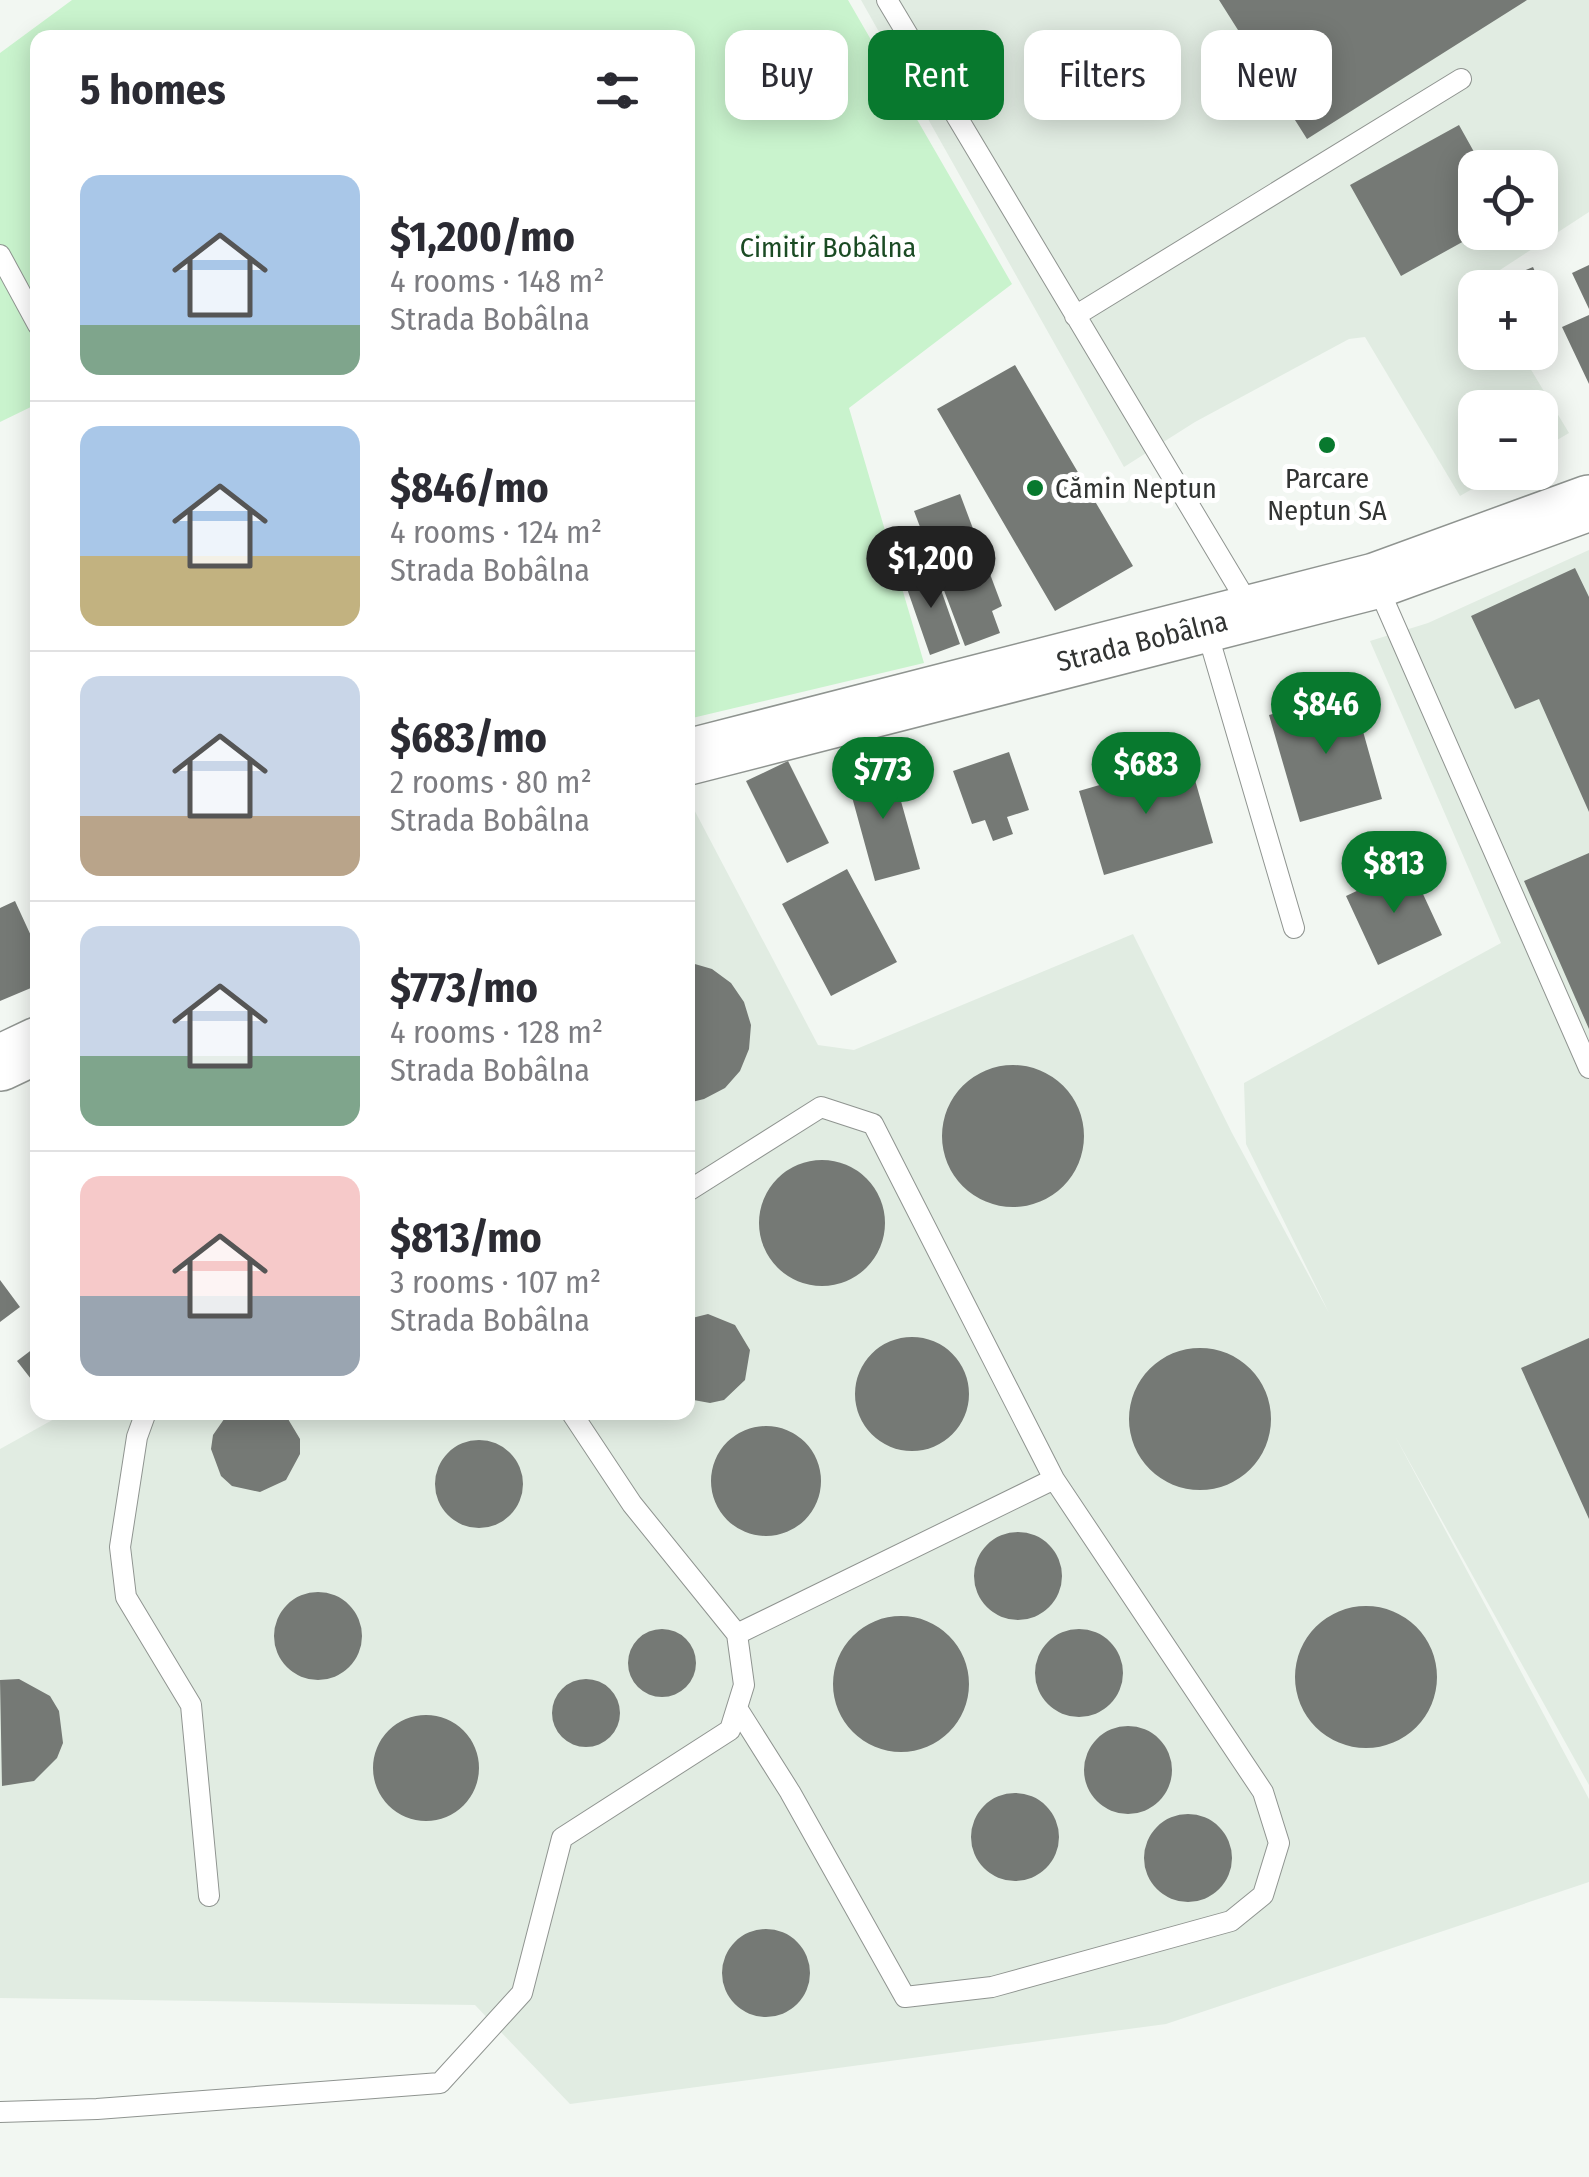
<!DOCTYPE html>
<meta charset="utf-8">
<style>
body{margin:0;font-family:"Fira Sans Condensed",sans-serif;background:#f7f7f7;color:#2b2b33;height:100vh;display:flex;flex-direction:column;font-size:38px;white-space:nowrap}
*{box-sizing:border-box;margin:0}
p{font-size:32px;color:#7c7c81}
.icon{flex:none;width:55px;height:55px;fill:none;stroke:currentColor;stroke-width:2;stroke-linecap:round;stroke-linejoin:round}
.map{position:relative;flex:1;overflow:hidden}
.details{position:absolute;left:30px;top:30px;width:665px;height:1390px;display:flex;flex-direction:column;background:#fff;border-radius:20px;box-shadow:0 5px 25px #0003}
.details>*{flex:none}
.banner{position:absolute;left:725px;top:30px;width:712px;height:90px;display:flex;gap:20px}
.buttons{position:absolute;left:1458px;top:150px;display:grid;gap:20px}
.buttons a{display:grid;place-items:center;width:100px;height:100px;border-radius:20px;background:#fff;box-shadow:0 5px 25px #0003;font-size:50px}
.price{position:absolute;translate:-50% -85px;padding:0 22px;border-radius:35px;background:#08792e;color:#fff;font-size:32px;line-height:65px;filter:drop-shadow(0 2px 5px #0008)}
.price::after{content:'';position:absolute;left:50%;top:60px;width:30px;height:22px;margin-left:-15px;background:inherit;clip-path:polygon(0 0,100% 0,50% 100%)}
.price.selected{background:#222;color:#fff}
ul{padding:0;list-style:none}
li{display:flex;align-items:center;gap:30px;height:250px;padding:0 50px}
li+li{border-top:2px solid #e1e1e2}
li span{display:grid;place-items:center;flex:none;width:280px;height:200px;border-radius:20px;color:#555}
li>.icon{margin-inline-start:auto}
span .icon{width:120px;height:120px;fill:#fffc;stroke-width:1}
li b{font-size:42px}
h2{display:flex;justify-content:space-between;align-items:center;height:120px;padding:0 50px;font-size:42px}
.tag{padding:0 35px;border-radius:20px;background:#fff;box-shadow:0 5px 25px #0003;font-size:35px;line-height:90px}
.tag.selected{background:#08792e;color:#fff}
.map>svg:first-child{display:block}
</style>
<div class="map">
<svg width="1589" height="2177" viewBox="0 0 1589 2177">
<rect width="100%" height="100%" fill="#f2f7f2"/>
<path fill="#e1ece2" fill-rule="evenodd" d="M 861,0 L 1589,0 L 1589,212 L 1480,283 L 1482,287 L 1475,288 L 1475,352 L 1521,353 L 1569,433 L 1540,450 L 1540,408 L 1475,408 L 1475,472 L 1500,473 L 1460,496 L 1365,337 L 1349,339 L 1195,422 L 1124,467 ZM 1475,168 L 1540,168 L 1540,232 L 1475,232 Z
M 1589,550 L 1589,1785 L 1395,1436 L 1589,1799 L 1589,1882 L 1166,2024 L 570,2104 L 475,2005 L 0,1998 L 0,1449 L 65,1413 L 688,1412 L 688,798 L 818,1045 L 854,1050 L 1133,934 L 1232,1133 L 1329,1313 L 1246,1144 L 1244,1083 L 1501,943 L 1370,641 L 1428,623 Z"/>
<path fill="#c9f3cd" d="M 72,0 L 848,0 L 1012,284 L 849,408 L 924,663 L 688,719 L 688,38 L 38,38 L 37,404 L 0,422 L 0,53 Z"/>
<path fill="#757975" d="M 1219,0 L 1527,0 L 1307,139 Z
M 1459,125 L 1483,168 L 1475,168 L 1475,235 L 1401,276 L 1350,185 Z
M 1589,265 L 1589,309 L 1572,273 Z
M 1533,267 L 1556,320 L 1543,326 L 1553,346 L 1540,352 L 1540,288 L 1501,288 L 1498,282 Z
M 1589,315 L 1589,384 L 1562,327 Z
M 1015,365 L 1133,566 L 1055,611 L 937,409 Z
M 960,494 L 1002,606 L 992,611 L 1000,633 L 965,646 L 914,511 Z
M 933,567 L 960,644 L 930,655 L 903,577 Z
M 1575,568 L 1589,597 L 1589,812 L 1539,699 L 1515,709 L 1471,616 Z
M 1352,692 L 1382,799 L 1300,822 L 1269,715 Z
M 1009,752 L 1029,810 L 1007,817 L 1013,834 L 993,841 L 985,820 L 972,824 L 953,771 Z
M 1189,759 L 1213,843 L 1104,875 L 1079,791 Z
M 788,761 L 829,843 L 787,863 L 746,781 Z
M 890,762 L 920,869 L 875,881 L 846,775 Z
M 1589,853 L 1589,1029 L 1524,881 Z
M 1410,866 L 1442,935 L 1378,965 L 1346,896 Z
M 847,869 L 897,962 L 831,996 L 782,904 Z
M 15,901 L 38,951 L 38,985 L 0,1001 L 0,908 Z
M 688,962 L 712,969 L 731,983 L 744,1002 L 751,1025 L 749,1049 L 740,1071 L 725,1088 L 704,1099 L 688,1103 Z
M942 1136a71 71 0 1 1 142 0a71 71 0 1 1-142 0Z
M759 1223a63 63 0 1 1 126 0a63 63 0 1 1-126 0Z
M 0,1280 L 20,1307 L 0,1322 Z
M 708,1314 L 735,1325 L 750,1350 L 745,1380 L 724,1400 L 710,1403 L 688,1399 L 688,1319 Z
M855 1394a57 57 0 1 1 114 0a57 57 0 1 1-114 0Z
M 1589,1338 L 1589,1519 L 1521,1368 Z
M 38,1345 L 38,1388 L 17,1361 Z
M1129 1419a71 71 0 1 1 142 0a71 71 0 1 1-142 0Z
M 229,1412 L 285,1414 L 300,1439 L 300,1454 L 286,1480 L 260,1492 L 232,1486 L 221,1476 L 211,1449 L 213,1435 Z
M711 1481a55 55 0 1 1 110 0a55 55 0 1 1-110 0Z
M435 1484a44 44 0 1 1 88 0a44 44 0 1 1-88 0Z
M974 1576a44 44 0 1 1 88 0a44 44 0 1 1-88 0Z
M274 1636a44 44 0 1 1 88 0a44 44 0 1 1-88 0Z
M1295 1677a71 71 0 1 1 142 0a71 71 0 1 1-142 0Z
M833 1684a68 68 0 1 1 136 0a68 68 0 1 1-136 0Z
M1035 1673a44 44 0 1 1 88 0a44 44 0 1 1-88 0Z
M628 1663a34 34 0 1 1 68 0a34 34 0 1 1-68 0Z
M 19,1679 L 50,1696 L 59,1711 L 63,1743 L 57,1758 L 34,1781 L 2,1786 L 0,1680 Z
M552 1713a34 34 0 1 1 68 0a34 34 0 1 1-68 0Z
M373 1768a53 53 0 1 1 106 0a53 53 0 1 1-106 0Z
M1084 1770a44 44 0 1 1 88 0a44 44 0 1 1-88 0Z
M971 1837a44 44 0 1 1 88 0a44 44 0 1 1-88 0Z
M1144 1858a44 44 0 1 1 88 0a44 44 0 1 1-88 0Z
M722 1973a44 44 0 1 1 88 0a44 44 0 1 1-88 0Z"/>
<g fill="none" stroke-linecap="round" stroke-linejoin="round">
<defs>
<path id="lane" d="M 887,0 L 1253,612
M 0,255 L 38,325
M 1075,316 L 1461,79
M 1377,585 L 1589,1068
M 1206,628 L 1294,928
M 688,1191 L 821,1107 L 873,1124 L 1054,1479 L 1263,1792 L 1279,1843 L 1263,1895 L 1231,1921 L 992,1987 L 905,1997 L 790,1792 L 737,1708
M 146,1412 L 137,1437 L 120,1547 L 126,1597 L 191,1705 L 209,1896
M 737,1634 L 1054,1479
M 0,2112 L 97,2109 L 440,2083 L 522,1993 L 562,1838 L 730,1730 L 744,1685 L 737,1634 L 632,1504 L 571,1412"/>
<path id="secondary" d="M 688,757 L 1375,581 L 1589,503
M 0,1063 L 38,1045"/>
</defs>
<use href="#lane" stroke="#8f9490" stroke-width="22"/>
<use href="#secondary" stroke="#8f9490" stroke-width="58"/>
<use href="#lane" stroke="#fff" stroke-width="20"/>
<use href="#secondary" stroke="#fff" stroke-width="55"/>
</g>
<g fill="#08792e" stroke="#fff" stroke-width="4">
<circle cx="1327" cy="445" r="10"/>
<circle cx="1035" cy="488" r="10"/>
</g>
<g text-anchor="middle" stroke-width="10" stroke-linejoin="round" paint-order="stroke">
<g font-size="28" fill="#1b4b24" stroke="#fff">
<text x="828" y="257">Cimitir Bobâlna</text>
</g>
<g font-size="28" fill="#323433" stroke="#fff">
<text x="1327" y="488">Parcare<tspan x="1327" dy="32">Neptun SA</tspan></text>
<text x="1055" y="498" text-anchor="start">Cămin Neptun</text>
</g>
<g font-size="28" fill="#323433" stroke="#fff">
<text transform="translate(1142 641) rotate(-14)" y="10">Strada Bobâlna</text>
</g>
</g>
</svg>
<div class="buttons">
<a><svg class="icon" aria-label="locate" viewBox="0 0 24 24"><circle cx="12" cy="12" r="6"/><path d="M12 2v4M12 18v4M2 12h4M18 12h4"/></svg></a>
<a>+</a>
<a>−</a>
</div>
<b class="price selected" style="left:931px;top:611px">$1,200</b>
<b class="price" style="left:1326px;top:757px">$846</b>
<b class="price" style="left:1146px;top:817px">$683</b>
<b class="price" style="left:883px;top:822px">$773</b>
<b class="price" style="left:1394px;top:916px">$813</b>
<div class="banner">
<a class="tag">Buy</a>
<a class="tag selected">Rent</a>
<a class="tag">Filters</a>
<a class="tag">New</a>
</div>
<section class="details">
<h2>5 homes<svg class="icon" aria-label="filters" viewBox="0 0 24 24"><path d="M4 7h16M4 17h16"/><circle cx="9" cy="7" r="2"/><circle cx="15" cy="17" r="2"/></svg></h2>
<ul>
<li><span style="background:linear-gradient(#a9c7e8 75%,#7fa58c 0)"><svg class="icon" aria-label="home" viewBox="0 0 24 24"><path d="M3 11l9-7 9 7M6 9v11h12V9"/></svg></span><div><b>$1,200/mo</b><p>4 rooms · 148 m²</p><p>Strada Bobâlna</p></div></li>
<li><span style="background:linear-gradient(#a9c7e8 65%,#c2b280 0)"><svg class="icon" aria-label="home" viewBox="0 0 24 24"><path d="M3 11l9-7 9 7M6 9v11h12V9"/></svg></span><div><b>$846/mo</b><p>4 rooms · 124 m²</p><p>Strada Bobâlna</p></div></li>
<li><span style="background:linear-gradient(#c9d6e8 70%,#b9a48a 0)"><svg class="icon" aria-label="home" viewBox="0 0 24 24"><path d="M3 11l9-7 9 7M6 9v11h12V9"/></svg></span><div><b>$683/mo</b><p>2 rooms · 80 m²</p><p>Strada Bobâlna</p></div></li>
<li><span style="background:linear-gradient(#c9d6e8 65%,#7fa58c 0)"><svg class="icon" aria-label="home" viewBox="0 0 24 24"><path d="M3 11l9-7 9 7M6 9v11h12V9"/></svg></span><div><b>$773/mo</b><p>4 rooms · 128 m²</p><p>Strada Bobâlna</p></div></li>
<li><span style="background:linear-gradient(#f6c9c9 60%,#9aa5b1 0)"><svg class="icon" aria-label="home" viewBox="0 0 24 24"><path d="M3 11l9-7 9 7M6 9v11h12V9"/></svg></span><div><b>$813/mo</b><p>3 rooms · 107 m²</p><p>Strada Bobâlna</p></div></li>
</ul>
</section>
</div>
